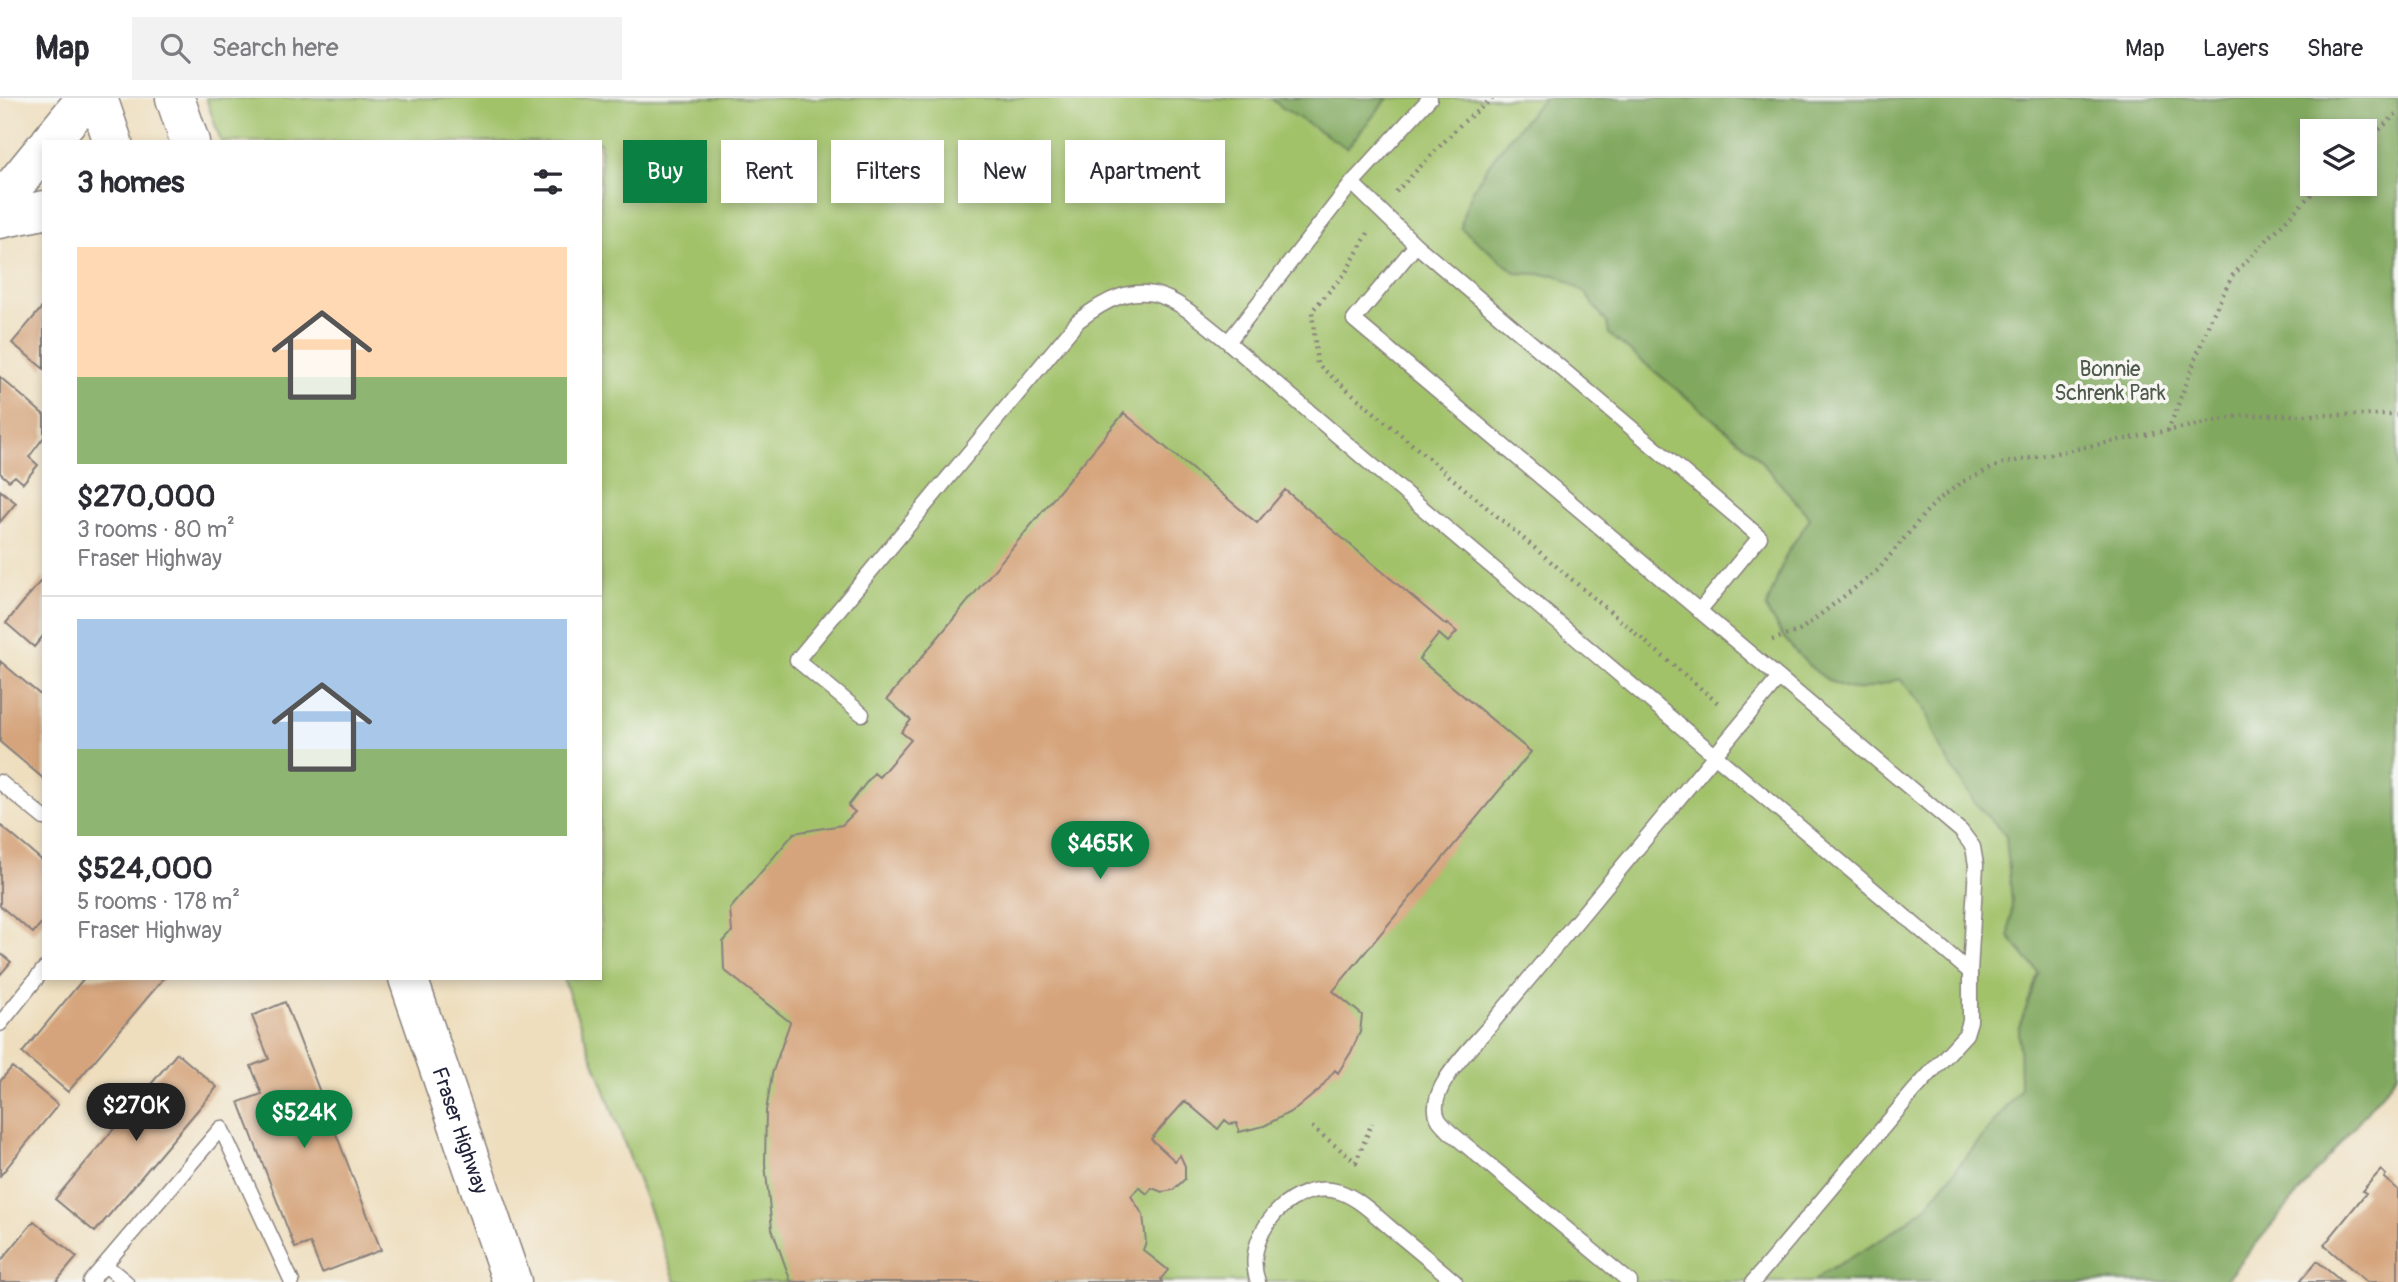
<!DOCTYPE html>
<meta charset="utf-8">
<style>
body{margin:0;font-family:Pangolin,sans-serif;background:#f2f2f3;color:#2b2b33;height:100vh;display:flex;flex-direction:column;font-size:26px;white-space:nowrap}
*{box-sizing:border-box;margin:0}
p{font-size:23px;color:#7c7c81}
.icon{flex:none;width:38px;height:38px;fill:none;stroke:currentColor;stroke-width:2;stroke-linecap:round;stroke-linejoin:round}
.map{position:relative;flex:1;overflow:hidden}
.side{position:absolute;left:42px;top:42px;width:560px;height:840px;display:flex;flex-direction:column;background:#fff;border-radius:0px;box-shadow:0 4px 10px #0003}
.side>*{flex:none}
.top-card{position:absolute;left:623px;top:42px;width:665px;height:63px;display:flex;gap:14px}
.controls{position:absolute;left:2300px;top:21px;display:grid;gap:14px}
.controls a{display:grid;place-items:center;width:77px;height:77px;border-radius:0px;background:#fff;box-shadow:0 4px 10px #0003;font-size:35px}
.price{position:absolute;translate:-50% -60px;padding:0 16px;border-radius:24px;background:#0b8043;color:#fff;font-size:23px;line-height:46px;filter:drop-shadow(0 2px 4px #0008)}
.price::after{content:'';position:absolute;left:50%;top:42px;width:21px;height:16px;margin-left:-10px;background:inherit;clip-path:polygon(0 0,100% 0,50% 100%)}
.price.current{background:#222;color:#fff}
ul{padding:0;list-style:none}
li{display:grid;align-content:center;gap:14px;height:371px;padding:0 35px}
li+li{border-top:2px solid #e1e1e2}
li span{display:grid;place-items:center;height:217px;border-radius:0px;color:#555}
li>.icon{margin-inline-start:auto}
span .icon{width:126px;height:126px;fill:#fffc;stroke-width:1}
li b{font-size:30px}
h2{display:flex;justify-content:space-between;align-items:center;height:84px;padding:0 35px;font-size:30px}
.pill{padding:0 24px;border-radius:0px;background:#fff;box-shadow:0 4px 10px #0003;font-size:24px;line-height:63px}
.pill.current{background:#0b8043;color:#fff}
header{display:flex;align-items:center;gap:42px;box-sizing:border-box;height:98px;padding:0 35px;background:#fff;border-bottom:2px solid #e1e1e2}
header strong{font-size:33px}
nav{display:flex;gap:38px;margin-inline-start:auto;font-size:24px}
.search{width:490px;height:63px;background:#f2f2f3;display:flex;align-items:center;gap:18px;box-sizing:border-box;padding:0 24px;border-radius:0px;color:#7c7c81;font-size:26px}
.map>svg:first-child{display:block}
</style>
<header>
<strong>Map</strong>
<div class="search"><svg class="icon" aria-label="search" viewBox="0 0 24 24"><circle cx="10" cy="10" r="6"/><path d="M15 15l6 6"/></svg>Search here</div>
<nav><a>Map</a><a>Layers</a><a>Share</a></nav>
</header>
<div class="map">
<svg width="2398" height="1184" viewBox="0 0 2398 1184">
<rect width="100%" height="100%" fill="#f6f6f2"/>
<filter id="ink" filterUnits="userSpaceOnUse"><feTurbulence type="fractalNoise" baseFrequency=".0143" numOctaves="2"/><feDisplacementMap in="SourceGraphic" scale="14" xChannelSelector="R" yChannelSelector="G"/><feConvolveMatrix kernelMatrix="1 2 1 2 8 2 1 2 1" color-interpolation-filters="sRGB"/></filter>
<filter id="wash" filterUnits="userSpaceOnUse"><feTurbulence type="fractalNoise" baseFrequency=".00686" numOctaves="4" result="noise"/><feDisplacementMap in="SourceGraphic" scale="28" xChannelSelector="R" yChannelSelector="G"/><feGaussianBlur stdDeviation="1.57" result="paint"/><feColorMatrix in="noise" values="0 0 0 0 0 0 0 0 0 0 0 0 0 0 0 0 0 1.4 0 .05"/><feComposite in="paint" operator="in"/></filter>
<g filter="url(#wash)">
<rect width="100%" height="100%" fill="#eedebe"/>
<path fill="#a2c26b" stroke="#627253" stroke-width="2" fill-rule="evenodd" d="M 206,0 L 2398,0 L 2398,976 L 2224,1184 L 676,1184 L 563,880 L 600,880 L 600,44 L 221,44 ZM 2312,33 L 2364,33 L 2364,86 L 2312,86 Z"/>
<path fill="#81a85f" stroke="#52654d" stroke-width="2" fill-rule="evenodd" d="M 1271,0 L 1388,0 L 1347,50 L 1281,9 Z
M 1544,0 L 2398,0 L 2398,976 L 2224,1184 L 1813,1184 L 1825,1174 L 1876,1145 L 1925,1110 L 2020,992 L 2019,929 L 2039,875 L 2009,839 L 2012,805 L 2006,738 L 1975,705 L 1941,652 L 1923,607 L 1900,581 C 1888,584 1875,589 1863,591 C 1823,595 1782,542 1766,510 L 1786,457 L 1810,420 L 1753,354 L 1609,236 L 1607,225 L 1584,194 L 1556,177 L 1516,175 L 1461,130 C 1465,86 1515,33 1544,0 ZM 2312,33 L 2364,33 L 2364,86 L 2312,86 Z"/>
<g id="blocks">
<path fill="#d5a47b" d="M 44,207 L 44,271 L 12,245 Z
M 0,279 L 44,317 L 44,339 L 29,359 L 38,367 L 23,385 L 15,378 L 9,383 L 0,375 Z
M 1124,315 L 1257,425 L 1285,392 L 1446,527 L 1447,525 L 1457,534 L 1448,544 L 1439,536 L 1419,561 L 1531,654 L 1333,893 L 1362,917 L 1360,934 L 1351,954 L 1338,975 L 1335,972 L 1319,992 L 1296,1011 L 1264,1028 L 1239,1034 L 1237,1025 L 1230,1026 L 1225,1022 L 1218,1031 L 1185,1003 L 1151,1041 L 1175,1063 L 1180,1057 L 1185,1068 L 1185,1081 L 1173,1092 L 1162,1094 L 1152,1090 L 1147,1096 L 1139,1089 L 1131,1098 L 1143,1117 L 1146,1144 L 1143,1152 L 1168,1172 L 1161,1181 L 1162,1184 L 791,1184 L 772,1131 L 765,1066 L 766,1013 L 772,976 L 790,924 L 724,872 L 723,844 L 732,834 L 730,811 L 794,735 L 842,727 L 855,714 L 848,708 L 874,675 L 879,679 L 911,642 L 901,634 L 911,622 L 887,601 Z
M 0,392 L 16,405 L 0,424 Z
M 44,479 L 44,537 L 34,549 L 6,525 Z
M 0,563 L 44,600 L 44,681 L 0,644 Z
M 0,727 L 44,764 L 44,822 L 33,835 L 0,808 Z
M 0,855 L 11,864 L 0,877 Z
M 84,880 L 164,880 L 68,994 L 22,955 Z
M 285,904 L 381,1152 L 322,1175 L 310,1145 L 295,1150 L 239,1004 L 262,996 L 251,968 L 269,961 L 252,918 Z
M 177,955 L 217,989 L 95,1134 L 55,1101 Z
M 12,969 L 58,1007 L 0,1078 L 0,983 Z
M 2381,1072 L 2386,1077 L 2384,1080 L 2398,1092 L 2398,1184 L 2367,1184 L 2324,1147 L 2366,1095 L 2362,1093 Z
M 34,1123 L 77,1159 L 56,1184 L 0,1184 L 0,1164 Z
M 2317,1163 L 2342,1184 L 2299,1184 Z"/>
</g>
</g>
<g filter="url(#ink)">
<use href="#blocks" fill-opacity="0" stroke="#88807c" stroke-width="2"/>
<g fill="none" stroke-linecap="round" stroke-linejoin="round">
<defs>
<path id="lane" d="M 1430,0 L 1352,85 L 1228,244 C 1474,456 1724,663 1970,874 L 1970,923 L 1966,936 L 1913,994 L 1753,1184
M 1352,85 L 1416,147 L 1760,439 L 1699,513
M 1416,147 L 1354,222 L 1961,733 L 1973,749 L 1976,767 L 1970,874
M 862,616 L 797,562 L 1078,223 C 1144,171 1172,198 1228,244
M 0,684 L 44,720
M 0,926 L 44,871
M 105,1167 L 126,1184
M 90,1184 L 221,1030 L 292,1184
M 1258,1184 C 1250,1162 1256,1142 1269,1123 C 1284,1102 1313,1085 1340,1094 C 1358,1100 1374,1116 1388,1128 C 1411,1147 1433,1165 1455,1184
M 1630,1184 L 1450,1034 C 1447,1031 1442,1026 1439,1022 C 1423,995 1471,950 1488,930 L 1779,580"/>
<path id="secondary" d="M 50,44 L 86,0
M 0,105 L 44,51"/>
<g id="primary">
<path d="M 98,0 L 113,44"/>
<path d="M 175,0 L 190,44"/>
<path d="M 0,121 L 44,112"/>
<path id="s1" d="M 408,880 L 512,1184"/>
</g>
</defs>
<use href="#lane" stroke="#88807c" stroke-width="17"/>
<use href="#secondary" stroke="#88807c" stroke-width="41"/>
<use href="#primary" stroke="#88807c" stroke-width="41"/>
<path stroke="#88807c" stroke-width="4.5" stroke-dasharray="2 5" stroke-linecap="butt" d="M 2364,46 L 2398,14
M 1396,94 L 1461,26 L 1493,0
M 1368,135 L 1346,174 L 1312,213 L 1317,266 L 1718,605
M 2168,333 L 2211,220 L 2233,177 L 2321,86
M 1772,542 L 1799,533 L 1878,472 L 1925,415 L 1938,402 L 1962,384 L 2001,366 L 2245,317 L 2398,317
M 1312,1029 L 1356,1064 L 1372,1025"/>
<use href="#lane" stroke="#fff" stroke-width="14"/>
<use href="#secondary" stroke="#fff" stroke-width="38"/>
<use href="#primary" stroke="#fff" stroke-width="38"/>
</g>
</g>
<g text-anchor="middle" stroke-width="7" stroke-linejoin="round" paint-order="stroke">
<g font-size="21" fill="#4f5a4c" stroke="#f6f6f2">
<text x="2110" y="278">Bonnie<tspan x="2110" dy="24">Schrenk Park</tspan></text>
</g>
<g font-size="21" fill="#22223b" stroke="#f6f6f2">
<text dy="7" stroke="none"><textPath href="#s1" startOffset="161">Fraser Highway</textPath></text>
</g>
</g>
</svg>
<div class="controls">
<a><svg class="icon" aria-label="layers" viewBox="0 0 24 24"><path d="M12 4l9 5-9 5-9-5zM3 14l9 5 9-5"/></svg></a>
</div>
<b class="price" style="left:1100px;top:783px">$465K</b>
<b class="price current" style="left:136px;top:1045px">$270K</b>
<b class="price" style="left:304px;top:1052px">$524K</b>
<div class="top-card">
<a class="pill current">Buy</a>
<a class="pill">Rent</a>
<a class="pill">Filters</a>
<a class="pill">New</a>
<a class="pill">Apartment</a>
</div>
<section class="side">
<h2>3 homes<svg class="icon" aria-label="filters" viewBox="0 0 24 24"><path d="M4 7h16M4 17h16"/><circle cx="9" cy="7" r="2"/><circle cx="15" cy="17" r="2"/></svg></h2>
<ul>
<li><span style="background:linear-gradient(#ffd9b3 60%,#8fb573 0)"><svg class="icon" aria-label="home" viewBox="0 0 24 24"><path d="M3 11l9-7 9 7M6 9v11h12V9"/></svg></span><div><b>$270,000</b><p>3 rooms · 80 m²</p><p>Fraser Highway</p></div></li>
<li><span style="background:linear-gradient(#a9c7e8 60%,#8fb573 0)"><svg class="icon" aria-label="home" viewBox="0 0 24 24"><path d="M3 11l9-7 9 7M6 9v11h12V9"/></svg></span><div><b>$524,000</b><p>5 rooms · 178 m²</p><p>Fraser Highway</p></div></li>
</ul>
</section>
</div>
